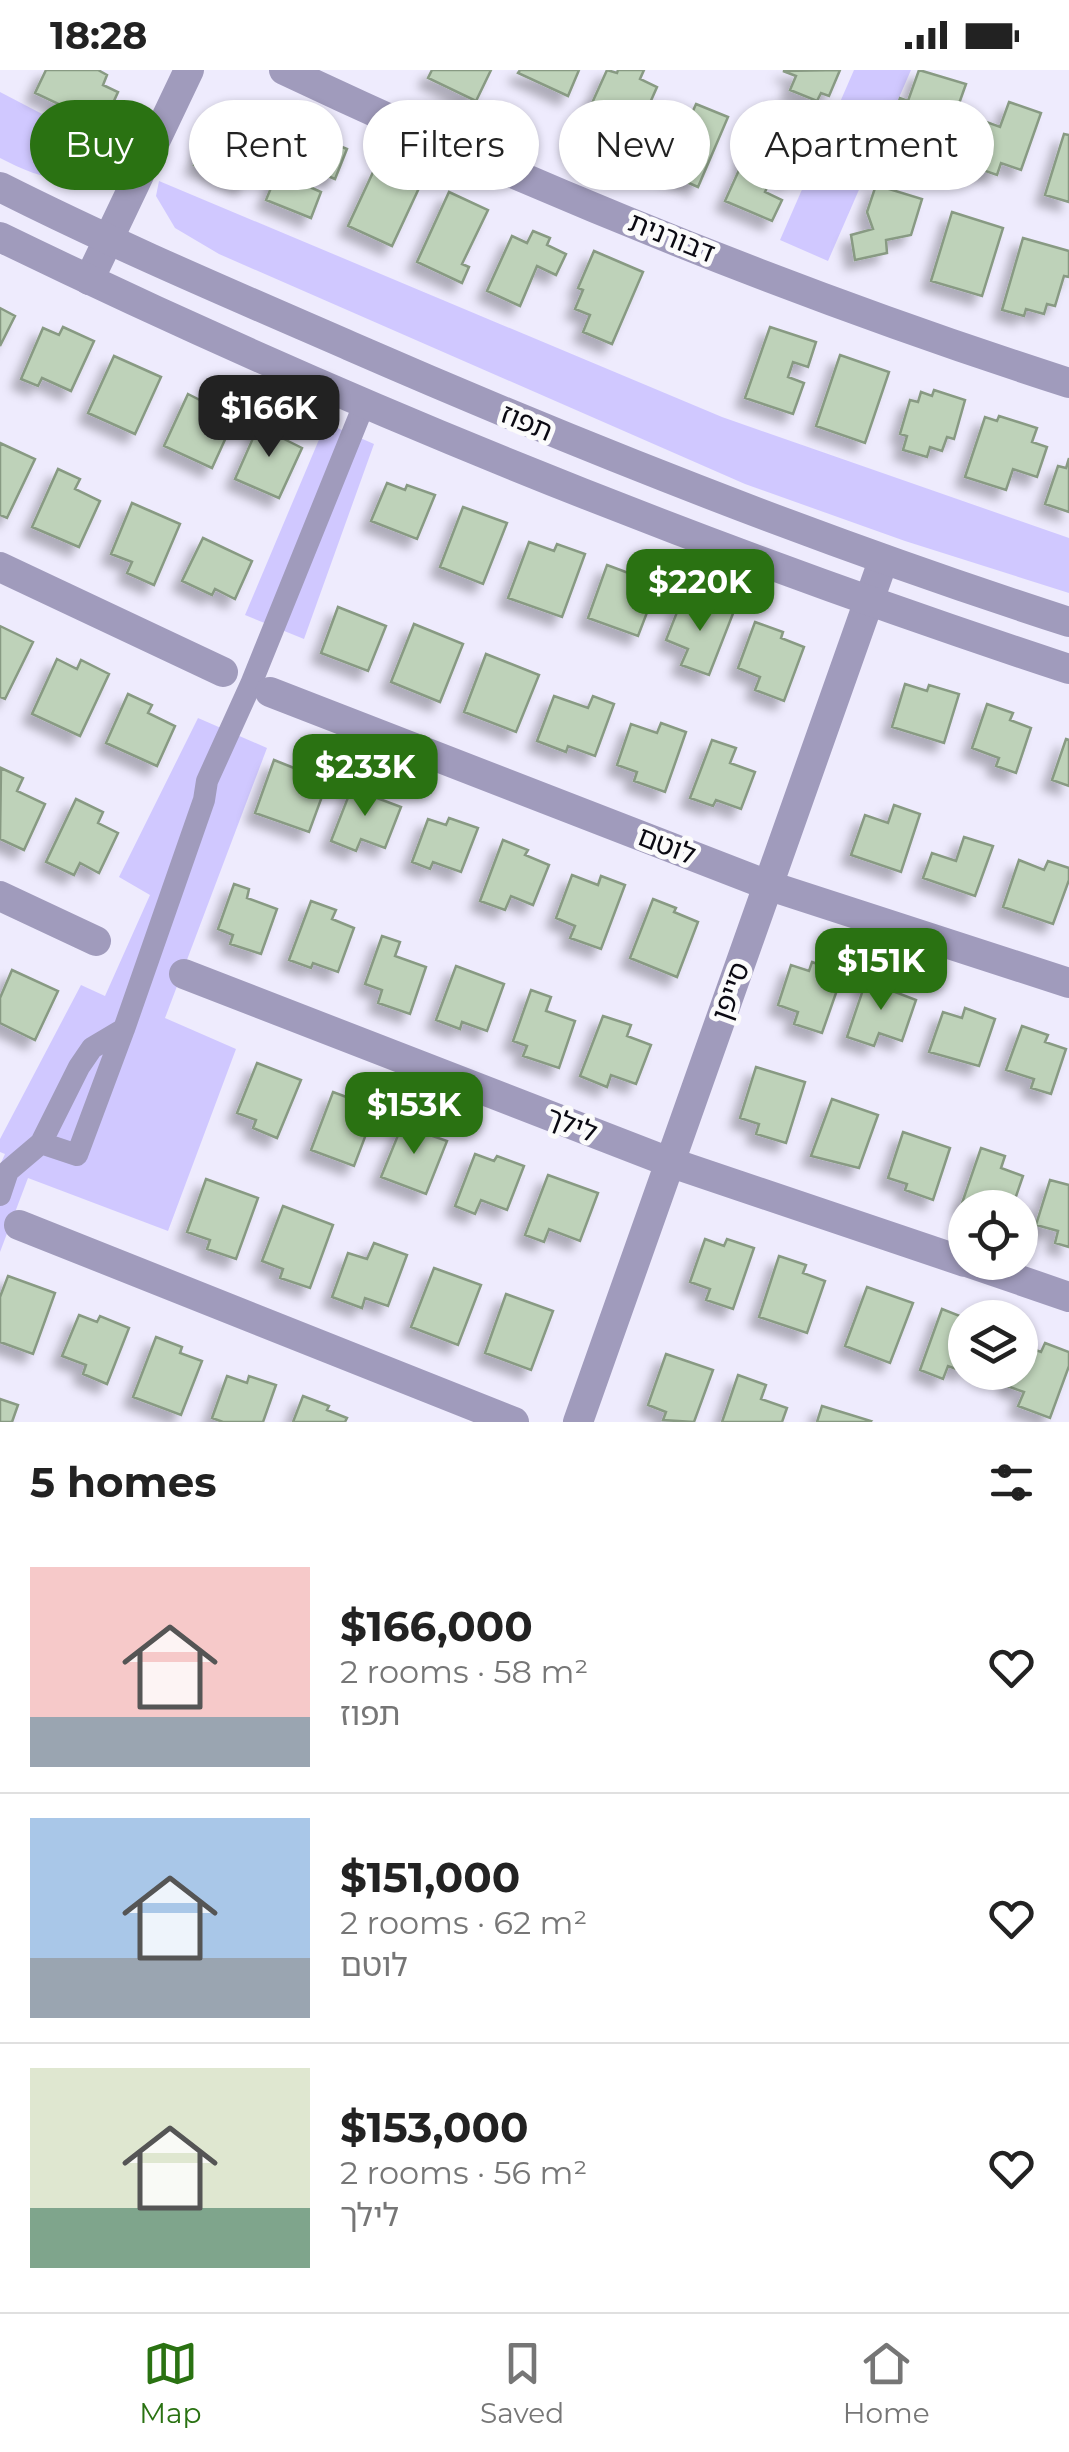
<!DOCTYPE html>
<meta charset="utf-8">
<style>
body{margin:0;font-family:Montserrat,"Noto Sans Hebrew",sans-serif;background:#f2f2f2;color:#222;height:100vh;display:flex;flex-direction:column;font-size:38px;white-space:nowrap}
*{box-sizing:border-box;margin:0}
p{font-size:32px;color:#767676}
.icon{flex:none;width:55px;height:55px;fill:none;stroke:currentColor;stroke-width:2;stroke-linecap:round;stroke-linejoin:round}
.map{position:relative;height:1352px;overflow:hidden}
.sheet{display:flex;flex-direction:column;background:#fff;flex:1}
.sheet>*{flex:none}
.hud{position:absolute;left:30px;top:30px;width:1010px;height:90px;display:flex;gap:20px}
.fabs{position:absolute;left:948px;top:1120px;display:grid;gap:20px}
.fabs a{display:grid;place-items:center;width:90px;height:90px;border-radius:50%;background:#fff;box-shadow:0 2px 8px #0004;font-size:50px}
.price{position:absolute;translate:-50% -85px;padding:0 22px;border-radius:20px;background:#2a7212;color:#fff;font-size:32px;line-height:65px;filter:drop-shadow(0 2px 5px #0008)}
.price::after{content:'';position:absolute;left:50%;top:60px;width:30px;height:22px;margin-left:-15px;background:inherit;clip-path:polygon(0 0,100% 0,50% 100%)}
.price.selected{background:#222;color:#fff}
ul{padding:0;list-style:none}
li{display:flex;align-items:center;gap:30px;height:250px;padding:0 30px}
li+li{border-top:2px solid #e0e0e0}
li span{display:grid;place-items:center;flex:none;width:280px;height:200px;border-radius:0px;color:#555}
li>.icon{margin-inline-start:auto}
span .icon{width:120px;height:120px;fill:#fffc;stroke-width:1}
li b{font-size:42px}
h2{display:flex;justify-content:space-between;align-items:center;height:120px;padding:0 30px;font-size:42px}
.tag{padding:0 35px;border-radius:45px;background:#fff;box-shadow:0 2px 8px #0004;font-size:35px;line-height:90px}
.tag.selected{background:#2a7212;color:#fff}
.status{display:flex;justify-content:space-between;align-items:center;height:70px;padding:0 50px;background:#fff;direction:ltr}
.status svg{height:28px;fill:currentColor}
.dock{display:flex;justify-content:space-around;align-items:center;height:140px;border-top:2px solid #e0e0e0;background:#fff;font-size:28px;color:#767676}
.dock a{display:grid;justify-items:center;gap:5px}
.dock .selected{color:#2a7212}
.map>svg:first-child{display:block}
</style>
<div class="status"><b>18:28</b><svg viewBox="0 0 49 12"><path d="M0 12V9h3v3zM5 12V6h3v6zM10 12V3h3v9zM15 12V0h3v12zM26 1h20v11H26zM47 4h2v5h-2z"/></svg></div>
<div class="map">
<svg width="1069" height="1352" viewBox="0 0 1069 1352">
<defs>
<filter id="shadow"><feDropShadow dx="-9" dy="9" stdDeviation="5" flood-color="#0004"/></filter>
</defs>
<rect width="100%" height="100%" fill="#eeebfd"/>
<path fill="#d0c8ff" d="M 854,0 L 911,0 L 828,191 L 780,170 Z
M 0,22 L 113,81 C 85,125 40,109 0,88 Z
M 159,111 L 722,347 L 1069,468 L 1069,523 L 905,471 L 745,414 L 219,184 L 175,158 L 156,126 Z
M 326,353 L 374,374 L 304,569 L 245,545 Z
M 198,648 L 267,678 L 165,948 L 236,979 L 168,1161 L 28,1108 L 0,1182 L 0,1095 L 5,1084 L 0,1082 L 0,1069 L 81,915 L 105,926 L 150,825 L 119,807 Z"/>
<path fill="#bed2b9" stroke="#889a83" stroke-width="2.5" filter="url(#shadow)" d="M 46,0 L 98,0 L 107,5 L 103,15 L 118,22 L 103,55 L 35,23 Z
M 432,0 L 491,0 L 476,31 L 428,8 Z
M 520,0 L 579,0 L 568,26 L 518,3 Z
M 607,0 L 617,3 L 618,0 L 644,0 L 640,9 L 657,17 L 638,60 L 626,55 L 610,91 L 573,75 Z
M 840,0 L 829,26 L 821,23 L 817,31 L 790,20 L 796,6 L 783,1 Z
M 919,0 L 966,14 L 940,87 L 896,72 L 901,59 L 890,55 L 900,28 L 908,31 Z
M 1009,32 L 1041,43 L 1021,100 L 1001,93 L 997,105 L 968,95 L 984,51 L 1000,57 Z
M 696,34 L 728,47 L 698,117 L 654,98 L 672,57 L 684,61 Z
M 216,41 L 268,63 L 245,116 L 194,95 Z
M 758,58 L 803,79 L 789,110 L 774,103 L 765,122 L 782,130 L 772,151 L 725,131 Z
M 308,63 L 347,79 L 335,109 L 318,102 L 312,118 L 321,122 L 311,148 L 266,130 L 287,79 L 299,84 Z
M 1064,64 L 1069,65 L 1069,132 L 1045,125 Z
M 375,98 L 419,118 L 392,176 L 348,156 Z
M 876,115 L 922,129 L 911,165 L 886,170 L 887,183 L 855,190 L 851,165 L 873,159 L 867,142 Z
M 449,122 L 488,140 L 462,194 L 469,197 L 462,213 L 417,192 Z
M 952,142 L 1003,158 L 982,226 L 931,211 Z
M 533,161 L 550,168 L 547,175 L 566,184 L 556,205 L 537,196 L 520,236 L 487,221 L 512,166 L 527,173 Z
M 1023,168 L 1069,181 L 1069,207 L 1064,206 L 1055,236 L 1047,234 L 1044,244 L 1026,239 L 1024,246 L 1002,240 Z
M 594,181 L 643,202 L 612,274 L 583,262 L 590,245 L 575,239 L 583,220 L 578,218 Z
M 0,238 L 15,246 L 0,276 Z
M 63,257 L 94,271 L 71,321 L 42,308 L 38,316 L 21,309 L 43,258 L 59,265 Z
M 770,257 L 816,272 L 808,297 L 793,292 L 788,307 L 804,313 L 793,344 L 745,328 Z
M 840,285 L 889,302 L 865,373 L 816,356 Z
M 114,286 L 161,307 L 135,364 L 88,343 Z
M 934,320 L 965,330 L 954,369 L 947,367 L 942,381 L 930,377 L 927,387 L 903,380 L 907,366 L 900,364 L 910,330 L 918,332 L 921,322 L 932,326 Z
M 188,324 L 206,333 L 210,326 L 239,339 L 212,398 L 164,376 Z
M 999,346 L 1037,358 L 1032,372 L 1047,377 L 1037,407 L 1013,399 L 1006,420 L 965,407 L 985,347 L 997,351 Z
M 261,350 L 285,360 L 282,368 L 302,378 L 279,428 L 235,409 Z
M 0,373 L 35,389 L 7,448 L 0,445 Z
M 1069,388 L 1069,442 L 1045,434 L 1058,396 L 1066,398 Z
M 58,399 L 80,409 L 75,419 L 100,431 L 79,477 L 32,457 Z
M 387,413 L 405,420 L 407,415 L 435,425 L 417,469 L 371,451 Z
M 132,433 L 180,454 L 154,515 L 127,503 L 132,492 L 111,484 Z
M 463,437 L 507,453 L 483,514 L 440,497 Z
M 203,468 L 252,491 L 235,529 L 215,519 L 212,525 L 182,511 Z
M 529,472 L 554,481 L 557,474 L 585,484 L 562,547 L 508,528 Z
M 607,495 L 658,514 L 638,566 L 588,548 Z
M 706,530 L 734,541 L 709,605 L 681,595 L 688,579 L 666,570 L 681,532 L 702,540 Z
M 338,537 L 386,556 L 368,601 L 321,583 Z
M 755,552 L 783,562 L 781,568 L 804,577 L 784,631 L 755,620 L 760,607 L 738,598 Z
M 414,554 L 463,574 L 440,632 L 391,612 Z
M 0,556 L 33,572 L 5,629 L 0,627 Z
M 486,584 L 539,605 L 516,662 L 464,642 Z
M 57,589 L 77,599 L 81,590 L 109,604 L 80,666 L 32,644 Z
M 905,614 L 927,621 L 929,615 L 959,624 L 944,673 L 892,657 Z
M 128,624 L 152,635 L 148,643 L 175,656 L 157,696 L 106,673 Z
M 554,626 L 588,638 L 593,626 L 614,634 L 595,686 L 568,676 L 566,682 L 537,671 Z
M 987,634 L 1013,643 L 1010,650 L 1031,658 L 1016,703 L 996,696 L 999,688 L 972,678 Z
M 661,653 L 686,662 L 665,722 L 634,711 L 637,702 L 617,695 L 631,654 L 657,663 Z
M 1066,669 L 1069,670 L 1069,716 L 1052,710 Z
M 712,670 L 736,678 L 730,693 L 755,702 L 741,739 L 716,730 L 713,736 L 690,728 Z
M 274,690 L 299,700 L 302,691 L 331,702 L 309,762 L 255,743 Z
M 1,698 L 23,708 L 17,721 L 45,734 L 24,780 L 0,769 Z
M 354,712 L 380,722 L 377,728 L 401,737 L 385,778 L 361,769 L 356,781 L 331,771 Z
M 76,729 L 103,742 L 98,753 L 118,763 L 99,803 L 80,793 L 74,805 L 46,792 Z
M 894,735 L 920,744 L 901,802 L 851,785 L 865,745 L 888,753 Z
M 449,748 L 478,758 L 461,802 L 433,792 L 430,799 L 412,792 L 428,749 L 446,755 Z
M 964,767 L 993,776 L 975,826 L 923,808 L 932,783 L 956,791 Z
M 503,770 L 528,780 L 525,785 L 549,795 L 533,835 L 511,826 L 505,840 L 480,831 Z
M 1019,790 L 1044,800 L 1048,791 L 1069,798 L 1069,810 L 1053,854 L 1003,837 Z
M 572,805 L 598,815 L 601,806 L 625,815 L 601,879 L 570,868 L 575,856 L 556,848 Z
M 234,814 L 249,819 L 247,828 L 277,839 L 261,884 L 230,874 L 233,865 L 218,859 Z
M 653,829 L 676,838 L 674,842 L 698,852 L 677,907 L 630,888 Z
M 311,831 L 336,840 L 332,849 L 354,858 L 338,902 L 313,893 L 311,898 L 289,890 Z
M 382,866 L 400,872 L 395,886 L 426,897 L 410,944 L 378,933 L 382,920 L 365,914 Z
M 812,892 L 843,903 L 822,963 L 794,954 L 798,942 L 778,935 L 791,895 L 809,901 Z
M 456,896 L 504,914 L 487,961 L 462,952 L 460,959 L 436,950 Z
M 12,900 L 58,921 L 35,970 L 0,953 L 0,928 Z
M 868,905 L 897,915 L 895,922 L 916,930 L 902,971 L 879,963 L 874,976 L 847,967 Z
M 531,920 L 551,927 L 546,941 L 575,951 L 559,998 L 523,986 L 527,976 L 513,971 Z
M 965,938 L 995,949 L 979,996 L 929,982 L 943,942 L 962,948 Z
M 603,946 L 631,955 L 627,966 L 651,975 L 636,1014 L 611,1005 L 607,1017 L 580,1006 Z
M 1022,956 L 1048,965 L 1045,972 L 1066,979 L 1051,1024 L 1031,1018 L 1034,1009 L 1006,1000 Z
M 257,993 L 301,1010 L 277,1068 L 253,1058 L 256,1050 L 237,1043 Z
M 756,997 L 805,1012 L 786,1073 L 756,1064 L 759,1054 L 740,1048 Z
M 333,1022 L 376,1038 L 354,1096 L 311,1080 Z
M 832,1029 L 878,1045 L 859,1098 L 811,1086 Z
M 405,1048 L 427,1056 L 424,1063 L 447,1071 L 426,1124 L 381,1107 Z
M 903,1062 L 950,1078 L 933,1130 L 905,1120 L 907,1114 L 888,1108 Z
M 981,1078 L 1005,1086 L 1001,1098 L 1023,1106 L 1012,1138 L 961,1136 Z
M 475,1084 L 494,1091 L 497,1086 L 524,1096 L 507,1140 L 481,1130 L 475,1144 L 455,1136 Z
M 548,1105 L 598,1123 L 580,1171 L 549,1159 L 544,1172 L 525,1165 Z
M 206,1109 L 258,1128 L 236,1189 L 207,1179 L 210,1170 L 187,1162 Z
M 1050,1110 L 1069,1115 L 1069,1177 L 1055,1173 L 1058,1161 L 1036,1155 Z
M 283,1136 L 333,1155 L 310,1218 L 280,1208 L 283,1199 L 262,1191 Z
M 705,1169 L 724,1176 L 727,1169 L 754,1178 L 733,1239 L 706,1230 L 710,1219 L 690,1212 Z
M 374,1173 L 407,1185 L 388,1236 L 365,1228 L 362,1238 L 332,1227 L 348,1183 L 367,1189 Z
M 779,1186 L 806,1195 L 803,1203 L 825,1211 L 807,1263 L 759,1247 Z
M 434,1198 L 481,1215 L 458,1275 L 411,1257 Z
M 8,1206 L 55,1223 L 33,1284 L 0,1272 L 0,1227 Z
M 867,1217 L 913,1233 L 890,1293 L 845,1276 Z
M 506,1224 L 553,1241 L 531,1300 L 485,1283 Z
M 942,1239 L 965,1248 L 965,1302 L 948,1296 L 943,1309 L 920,1300 Z
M 79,1245 L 97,1252 L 100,1246 L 129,1258 L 107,1314 L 83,1304 L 86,1295 L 62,1286 Z
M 156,1267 L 182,1277 L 180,1283 L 202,1291 L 181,1345 L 133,1327 Z
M 1045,1273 L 1069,1282 L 1069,1296 L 1050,1348 L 1018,1336 L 1024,1322 L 1007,1316 L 1012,1302 L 1020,1302 L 1022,1275 L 1041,1282 Z
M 666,1284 L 713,1300 L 694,1352 L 663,1350 L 666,1342 L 648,1335 Z
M 738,1305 L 766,1315 L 761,1329 L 787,1338 L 782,1352 L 722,1352 Z
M 227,1306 L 247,1313 L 249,1306 L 276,1315 L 263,1352 L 223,1352 L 212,1348 Z
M 303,1326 L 329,1336 L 327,1340 L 347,1348 L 345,1352 L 293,1352 Z
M 0,1329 L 18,1335 L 12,1352 L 0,1352 Z
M 822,1336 L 871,1351 L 870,1352 L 817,1352 Z"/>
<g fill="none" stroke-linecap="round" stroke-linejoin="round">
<path stroke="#a09bbc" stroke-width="22" d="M 41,1073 L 77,1085 L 124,959
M 0,1125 L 8,1101 L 41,1073 L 79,997 L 92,978 L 124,959 L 204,730 L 207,711 L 251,614 L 365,332"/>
<path stroke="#a09bbc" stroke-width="30" d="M 284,0 C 538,120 802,227 1069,313
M 89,210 L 189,0
M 0,497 L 223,602
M 270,622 L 770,816 L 1069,913
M 0,826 L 96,871
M 184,904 L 669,1092 L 965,1192
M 19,1155 L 514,1352
M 967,1192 L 1069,1227
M 578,1352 L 883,491"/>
<path stroke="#a09bbc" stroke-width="30" d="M 0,117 C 115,175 233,225 350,276 C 586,379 824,473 1069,552
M 0,167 C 346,335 704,479 1069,599"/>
</g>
<g text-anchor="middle" stroke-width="10" stroke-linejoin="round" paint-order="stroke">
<g font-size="28" fill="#0b0a13" stroke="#fbfbfb">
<text transform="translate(672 167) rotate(22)" y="10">דבורנית</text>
<text transform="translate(527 352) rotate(23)" y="10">תפוז</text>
<text transform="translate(667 775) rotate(21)" y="10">לוטם</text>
<text transform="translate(730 921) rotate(-70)" y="10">סייפן</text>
<text transform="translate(572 1054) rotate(21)" y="10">לילך</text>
</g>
</g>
</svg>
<div class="fabs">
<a><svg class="icon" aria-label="locate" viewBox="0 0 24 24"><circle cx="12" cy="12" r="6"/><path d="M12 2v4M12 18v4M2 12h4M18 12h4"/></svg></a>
<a><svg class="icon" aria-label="layers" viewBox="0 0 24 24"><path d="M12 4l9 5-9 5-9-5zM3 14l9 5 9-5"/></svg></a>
</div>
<b class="price selected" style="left:269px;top:390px">$166K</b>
<b class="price" style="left:700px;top:564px">$220K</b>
<b class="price" style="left:365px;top:749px">$233K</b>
<b class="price" style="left:881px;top:943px">$151K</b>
<b class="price" style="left:414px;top:1087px">$153K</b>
<div class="hud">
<a class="tag selected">Buy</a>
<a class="tag">Rent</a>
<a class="tag">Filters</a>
<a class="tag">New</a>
<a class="tag">Apartment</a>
</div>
</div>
<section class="sheet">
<h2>5 homes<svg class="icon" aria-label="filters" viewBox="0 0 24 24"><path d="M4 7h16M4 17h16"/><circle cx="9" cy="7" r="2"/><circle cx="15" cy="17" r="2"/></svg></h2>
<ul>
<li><span style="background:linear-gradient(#f6c9c9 75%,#9aa5b1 0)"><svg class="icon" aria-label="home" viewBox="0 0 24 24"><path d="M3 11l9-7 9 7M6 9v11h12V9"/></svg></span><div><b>$166,000</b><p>2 rooms · 58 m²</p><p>תפוז</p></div><svg class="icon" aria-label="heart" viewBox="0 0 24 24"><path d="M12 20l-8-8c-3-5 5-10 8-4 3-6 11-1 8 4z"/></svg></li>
<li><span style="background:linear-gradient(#a9c7e8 70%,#9aa5b1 0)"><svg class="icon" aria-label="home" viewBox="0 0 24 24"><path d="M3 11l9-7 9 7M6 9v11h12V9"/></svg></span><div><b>$151,000</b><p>2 rooms · 62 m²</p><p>לוטם</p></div><svg class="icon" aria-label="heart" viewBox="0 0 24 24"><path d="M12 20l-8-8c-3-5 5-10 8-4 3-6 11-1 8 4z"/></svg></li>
<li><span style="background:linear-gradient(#dfe7d0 70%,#7fa58c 0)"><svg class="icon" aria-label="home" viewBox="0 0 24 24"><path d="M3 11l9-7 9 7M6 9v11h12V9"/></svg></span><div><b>$153,000</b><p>2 rooms · 56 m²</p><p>לילך</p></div><svg class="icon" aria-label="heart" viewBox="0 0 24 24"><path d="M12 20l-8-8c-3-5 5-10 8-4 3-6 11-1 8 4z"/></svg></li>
</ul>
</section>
<nav class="dock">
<a class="selected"><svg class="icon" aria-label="map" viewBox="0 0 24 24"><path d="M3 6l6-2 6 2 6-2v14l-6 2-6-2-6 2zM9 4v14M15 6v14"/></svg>Map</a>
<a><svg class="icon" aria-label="saved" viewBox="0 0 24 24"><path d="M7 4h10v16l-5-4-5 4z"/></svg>Saved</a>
<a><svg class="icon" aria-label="home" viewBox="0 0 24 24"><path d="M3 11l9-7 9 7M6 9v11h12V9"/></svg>Home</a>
</nav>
